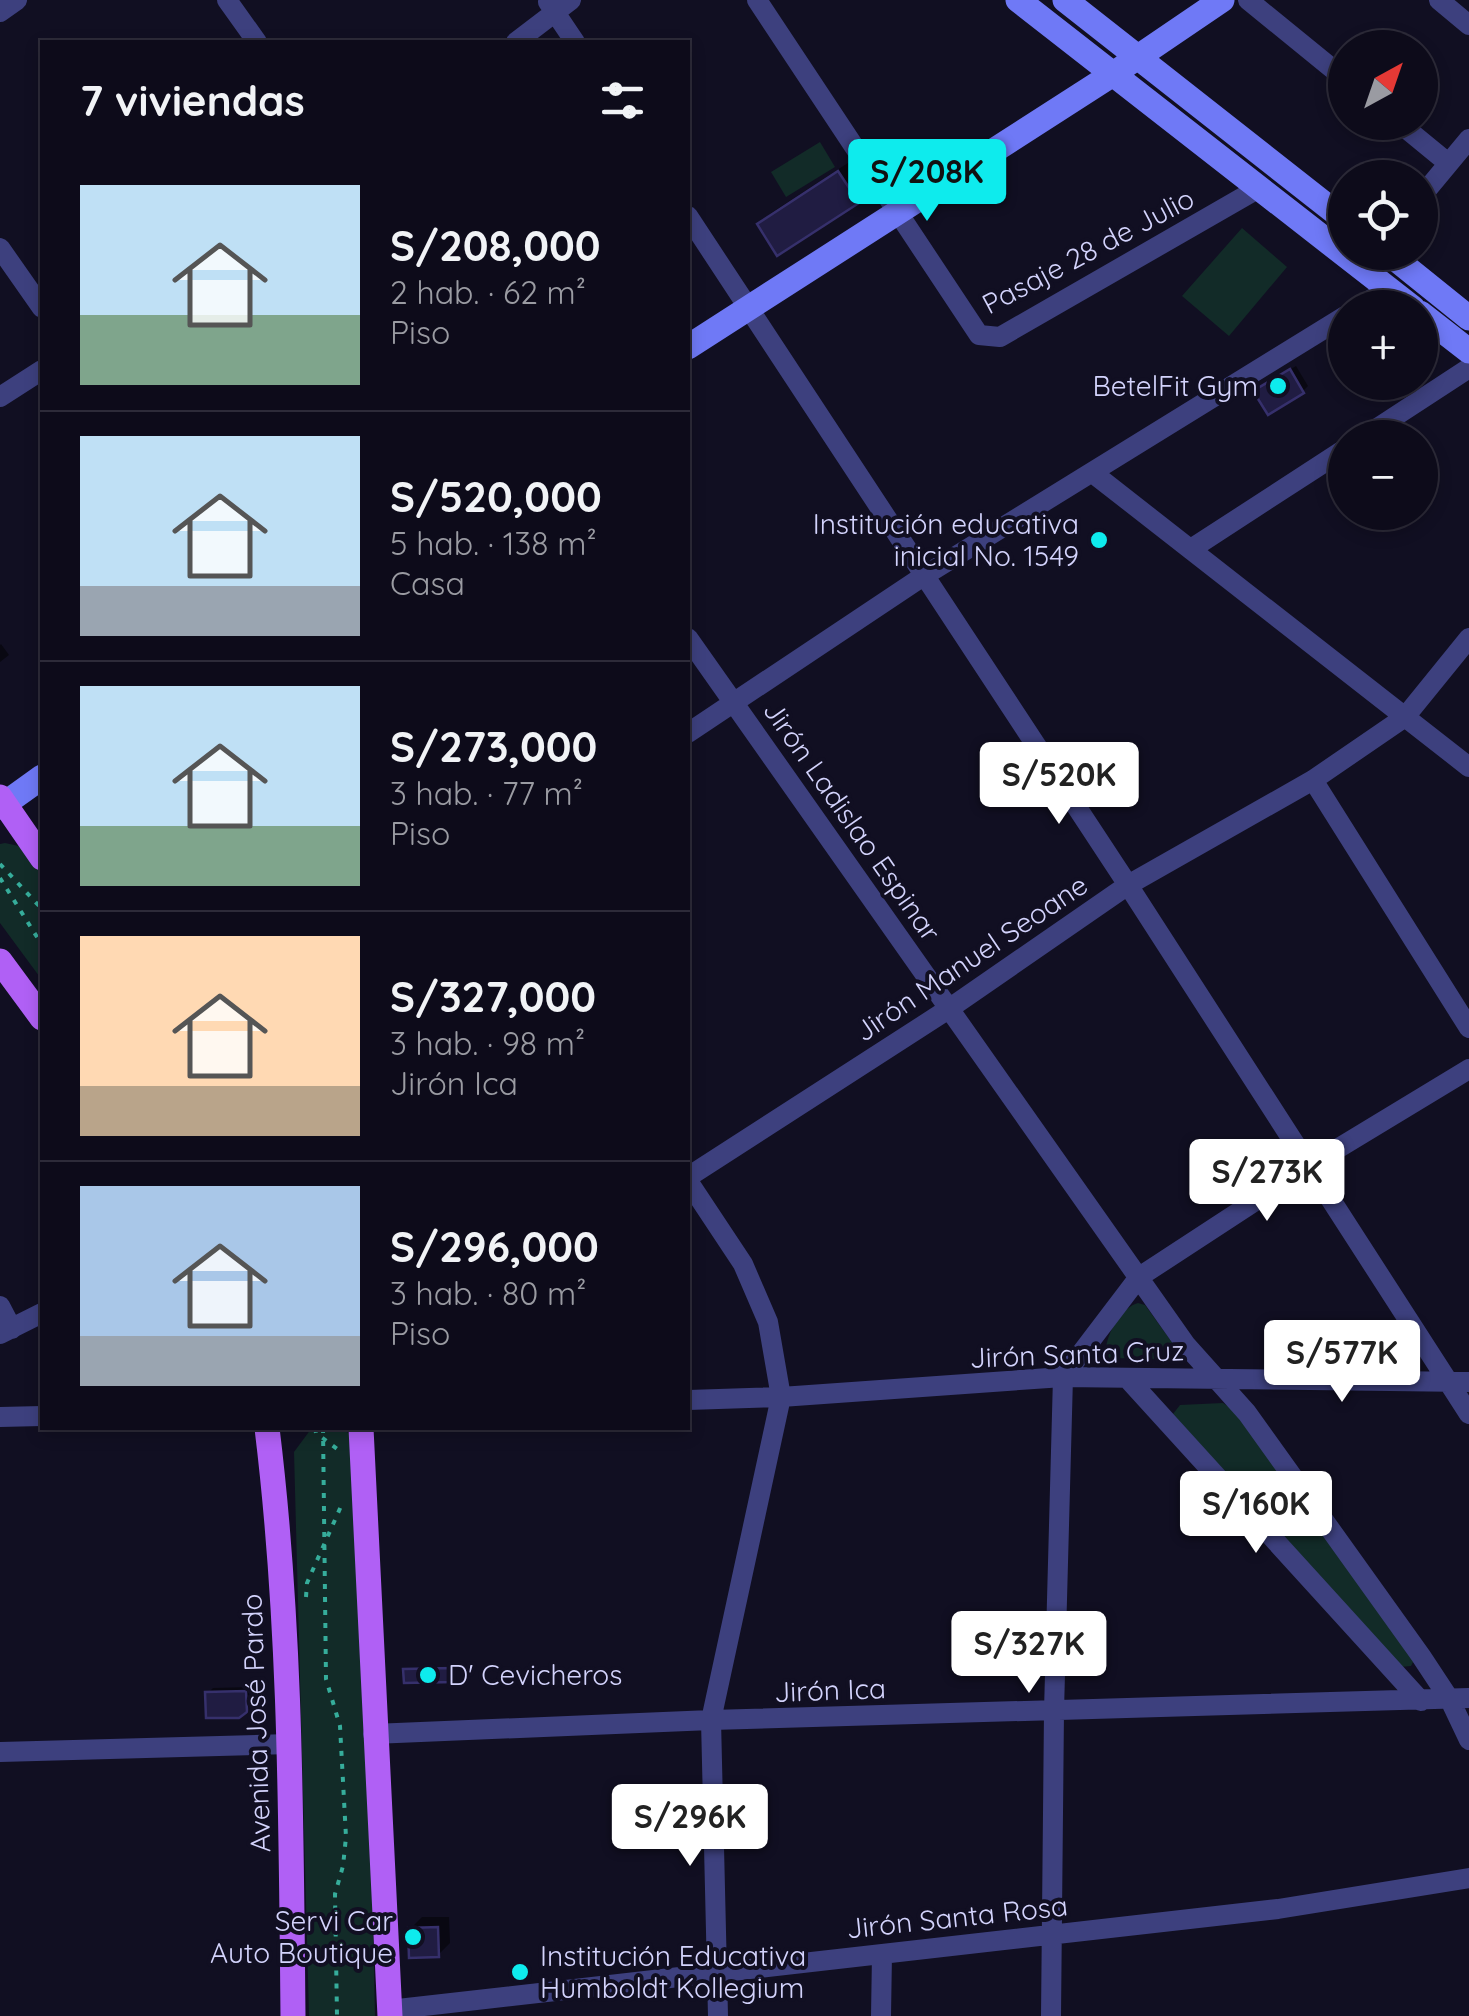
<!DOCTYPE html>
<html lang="es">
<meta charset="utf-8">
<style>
body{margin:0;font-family:Quicksand,sans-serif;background:#161423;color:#f1f3f6;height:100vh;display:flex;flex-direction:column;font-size:38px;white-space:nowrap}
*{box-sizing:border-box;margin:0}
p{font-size:32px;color:#9a9ba2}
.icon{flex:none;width:55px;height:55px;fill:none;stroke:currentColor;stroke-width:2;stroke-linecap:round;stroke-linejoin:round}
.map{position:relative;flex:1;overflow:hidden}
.details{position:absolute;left:40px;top:40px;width:650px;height:1390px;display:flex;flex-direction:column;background:#0d0b1a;border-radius:0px;box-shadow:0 5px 15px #0003,0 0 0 2px #2d2b39}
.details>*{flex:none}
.needle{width:65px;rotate:40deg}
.tools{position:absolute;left:1328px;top:30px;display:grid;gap:20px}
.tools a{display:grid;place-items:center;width:110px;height:110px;border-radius:50%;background:#0d0b1a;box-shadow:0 5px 15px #0003,0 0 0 2px #2d2b39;font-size:50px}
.price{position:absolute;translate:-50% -85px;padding:0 22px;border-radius:10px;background:#fff;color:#222;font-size:32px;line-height:65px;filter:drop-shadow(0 2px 5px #0008)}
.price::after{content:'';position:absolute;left:50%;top:60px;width:30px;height:22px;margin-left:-15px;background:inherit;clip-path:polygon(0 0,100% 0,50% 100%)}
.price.current{background:#0eebed;color:#111}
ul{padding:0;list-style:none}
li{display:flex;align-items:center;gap:30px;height:250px;padding:0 40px}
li+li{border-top:2px solid #2d2b39}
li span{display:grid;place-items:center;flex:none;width:280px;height:200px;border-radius:0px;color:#555}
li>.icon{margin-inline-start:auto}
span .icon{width:120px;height:120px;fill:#fffc;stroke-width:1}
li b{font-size:42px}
h2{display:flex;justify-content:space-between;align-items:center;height:120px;padding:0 40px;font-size:42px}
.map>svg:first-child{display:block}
</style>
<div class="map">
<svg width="1469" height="2016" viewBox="0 0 1469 2016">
<rect width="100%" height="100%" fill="#110f22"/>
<path fill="#122b28" d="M 820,142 L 835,167 L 786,197 L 771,172 Z
M 1242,228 L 1287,267 L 1229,336 L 1182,296 Z
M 5,843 L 19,846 L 42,874 L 42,980 L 0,923 L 0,844 Z
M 1138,1303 L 1145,1305 L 1174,1345 L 1173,1356 L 1168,1359 L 1107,1358 C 1101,1341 1121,1307 1138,1303 Z
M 1223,1403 L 1235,1411 L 1414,1660 L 1411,1666 L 1400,1667 L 1173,1414 L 1180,1405 Z
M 339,1428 L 352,1435 L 372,1879 L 375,2016 L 309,2016 L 294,1452 L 311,1429 Z"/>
<path fill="#0007" d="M 851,161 L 869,189 L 858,201 L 778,252 L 760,224 L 771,213 Z
M 1296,366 L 1308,386 L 1303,391 L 1261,387 Z
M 1,644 L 9,655 L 0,662 L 0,645 Z
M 454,1667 L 453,1679 L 406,1670 L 408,1668 Z
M 251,1687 L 251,1704 L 245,1710 L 208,1693 L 213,1688 Z
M 422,1917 L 449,1917 L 450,1943 L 438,1955 L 410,1929 Z"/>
<path fill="#201c42" stroke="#36306c" stroke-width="2.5" d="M 838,171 L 859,203 L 777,256 L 757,224 Z
M 1290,369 L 1304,393 L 1268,415 L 1253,391 Z
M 453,1668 L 454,1682 L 404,1683 L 403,1669 Z
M 246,1691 L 247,1712 L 239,1718 L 206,1718 L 205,1692 Z
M 438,1927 L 439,1957 L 409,1958 L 408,1928 Z"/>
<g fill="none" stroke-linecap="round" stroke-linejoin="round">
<path stroke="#36ad9b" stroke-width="4" stroke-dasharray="5 8" stroke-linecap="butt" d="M 0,864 L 42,909
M 0,878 L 42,945
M 315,1428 L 316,1433 L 340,1451
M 323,1428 L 326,1679 L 340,1726 L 346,1837 L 343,1866 L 335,1894 L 337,2016
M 306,1597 L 307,1583 L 342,1504"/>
<path stroke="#3d407e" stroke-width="20" d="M 227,0 L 257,42
M 757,0 L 979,335 L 1000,337 L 1259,188
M 1248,0 L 1345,79
M 1439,0 L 1469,25
M 548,2 L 575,42
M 0,12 L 17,0
M 516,42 L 571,0
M 1398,122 L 1448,163
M 1420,198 L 1469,139
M 688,216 L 1128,885 L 1469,1414
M 0,248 L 42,308
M 1358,308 L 1389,288
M 0,397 L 42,370
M 1362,438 L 1469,368
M 1094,474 L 1469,767
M 1191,549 L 1345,449
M 688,638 L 1186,1345 L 1247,1413 L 1421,1656 L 1450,1700 L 1469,1740
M 688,733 L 922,577 L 1345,316
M 1313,780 L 1469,1028
M 688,1177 L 950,1008 L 1128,885 L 1313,780 L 1405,717 L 1469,638
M 688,1181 L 743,1264 L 768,1322 L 781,1397 L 711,1720 L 718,2016
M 0,1306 L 12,1329
M 0,1334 L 42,1313
M 1128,1379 L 1421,1701
M 688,1400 L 781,1397 L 1063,1377 L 1469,1382
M 0,1417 L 42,1416
M 373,1734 L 711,1720 L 1469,1698
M 0,1752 L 290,1744
M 389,2010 L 1278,1909 L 1469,1878
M 881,2016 L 882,1954
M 1051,2016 L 1054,1711 L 1063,1377 L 1139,1277 L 1309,1166 L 1469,1069"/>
<path stroke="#6f79f6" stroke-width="25" d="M 1018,0 L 1413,308
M 1065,0 L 1345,220
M 1387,252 L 1469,318
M 1420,313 L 1469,351
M 688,347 L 1113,74 L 1222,0
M 0,807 L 42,777"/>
<path stroke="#b060f5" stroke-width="25" d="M 0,797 L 42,858
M 0,961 L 42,1018
M 267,1428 C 291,1623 291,1820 293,2016
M 361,1428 L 390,2016"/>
</g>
<g fill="#0eebed" stroke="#110f22" stroke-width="4">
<circle cx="1278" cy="386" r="10"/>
<circle cx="1099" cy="540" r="10"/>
<circle cx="428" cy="1675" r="10"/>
<circle cx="413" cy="1937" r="10"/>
<circle cx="520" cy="1972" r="10"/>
</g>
<g text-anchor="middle" stroke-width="8" stroke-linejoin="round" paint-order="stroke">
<g font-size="28" fill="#d3d3fc" stroke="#110f22">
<text transform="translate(1088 251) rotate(-28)" y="10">Pasaje 28 de Julio</text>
<text transform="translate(852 821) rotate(55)" y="10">Jirón Ladislao Espinar</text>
<text transform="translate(971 958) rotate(-34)" y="10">Jirón Manuel Seoane</text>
<text transform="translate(1077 1354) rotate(-2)" y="10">Jirón Santa Cruz</text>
<text transform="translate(830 1690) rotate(-2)" y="10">Jirón Ica</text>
<text transform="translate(256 1723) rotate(-92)" y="10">Avenida José Pardo</text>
<text transform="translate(957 1917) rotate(-6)" y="10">Jirón Santa Rosa</text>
</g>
<g font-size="28" fill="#d3d3fc" stroke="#110f22" text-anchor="end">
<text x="1258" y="396">BetelFit Gym</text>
<text x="1079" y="534">Institución educativa<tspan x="1079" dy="32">inicial No. 1549</tspan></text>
<text x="448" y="1685" text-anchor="start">D' Cevicheros</text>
<text x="393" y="1931">Servi Car<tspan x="393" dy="32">Auto Boutique</tspan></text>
<text x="540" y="1966" text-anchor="start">Institución Educativa<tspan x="540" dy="32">Humboldt Kollegium</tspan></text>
</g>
</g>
</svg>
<div class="tools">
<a><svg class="needle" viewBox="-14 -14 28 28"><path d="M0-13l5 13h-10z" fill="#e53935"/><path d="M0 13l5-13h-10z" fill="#9a9ba2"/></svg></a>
<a><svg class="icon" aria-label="locate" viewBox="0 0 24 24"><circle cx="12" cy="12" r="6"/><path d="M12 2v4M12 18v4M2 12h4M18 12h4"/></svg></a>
<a>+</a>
<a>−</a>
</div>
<b class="price current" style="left:927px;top:224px">S/208K</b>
<b class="price" style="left:1059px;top:827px">S/520K</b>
<b class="price" style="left:1267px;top:1224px">S/273K</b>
<b class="price" style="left:1342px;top:1405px">S/577K</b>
<b class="price" style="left:1256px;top:1556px">S/160K</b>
<b class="price" style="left:1029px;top:1696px">S/327K</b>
<b class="price" style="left:690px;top:1869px">S/296K</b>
<section class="details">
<h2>7 viviendas<svg class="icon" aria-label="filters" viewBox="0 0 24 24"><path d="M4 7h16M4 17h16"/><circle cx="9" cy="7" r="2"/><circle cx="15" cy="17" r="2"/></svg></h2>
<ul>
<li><span style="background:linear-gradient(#bfe0f5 65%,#7fa58c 0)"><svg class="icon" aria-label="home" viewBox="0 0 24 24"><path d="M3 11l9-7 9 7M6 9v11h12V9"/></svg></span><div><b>S/208,000</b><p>2 hab. · 62 m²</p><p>Piso</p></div></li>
<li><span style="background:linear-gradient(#bfe0f5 75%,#9aa5b1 0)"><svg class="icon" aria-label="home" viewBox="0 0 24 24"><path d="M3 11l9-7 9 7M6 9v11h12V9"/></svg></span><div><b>S/520,000</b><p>5 hab. · 138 m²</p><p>Casa</p></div></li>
<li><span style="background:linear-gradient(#bfe0f5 70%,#7fa58c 0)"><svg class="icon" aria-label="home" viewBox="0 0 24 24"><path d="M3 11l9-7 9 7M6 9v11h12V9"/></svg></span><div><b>S/273,000</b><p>3 hab. · 77 m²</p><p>Piso</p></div></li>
<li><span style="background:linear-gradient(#ffd9b3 75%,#b9a48a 0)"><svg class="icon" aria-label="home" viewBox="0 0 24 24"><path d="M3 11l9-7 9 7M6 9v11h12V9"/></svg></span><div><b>S/327,000</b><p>3 hab. · 98 m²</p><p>Jirón Ica</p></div></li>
<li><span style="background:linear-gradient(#a9c7e8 75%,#9aa5b1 0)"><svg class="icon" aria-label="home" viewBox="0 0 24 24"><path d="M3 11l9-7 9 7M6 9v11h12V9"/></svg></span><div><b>S/296,000</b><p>3 hab. · 80 m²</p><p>Piso</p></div></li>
</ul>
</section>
</div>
